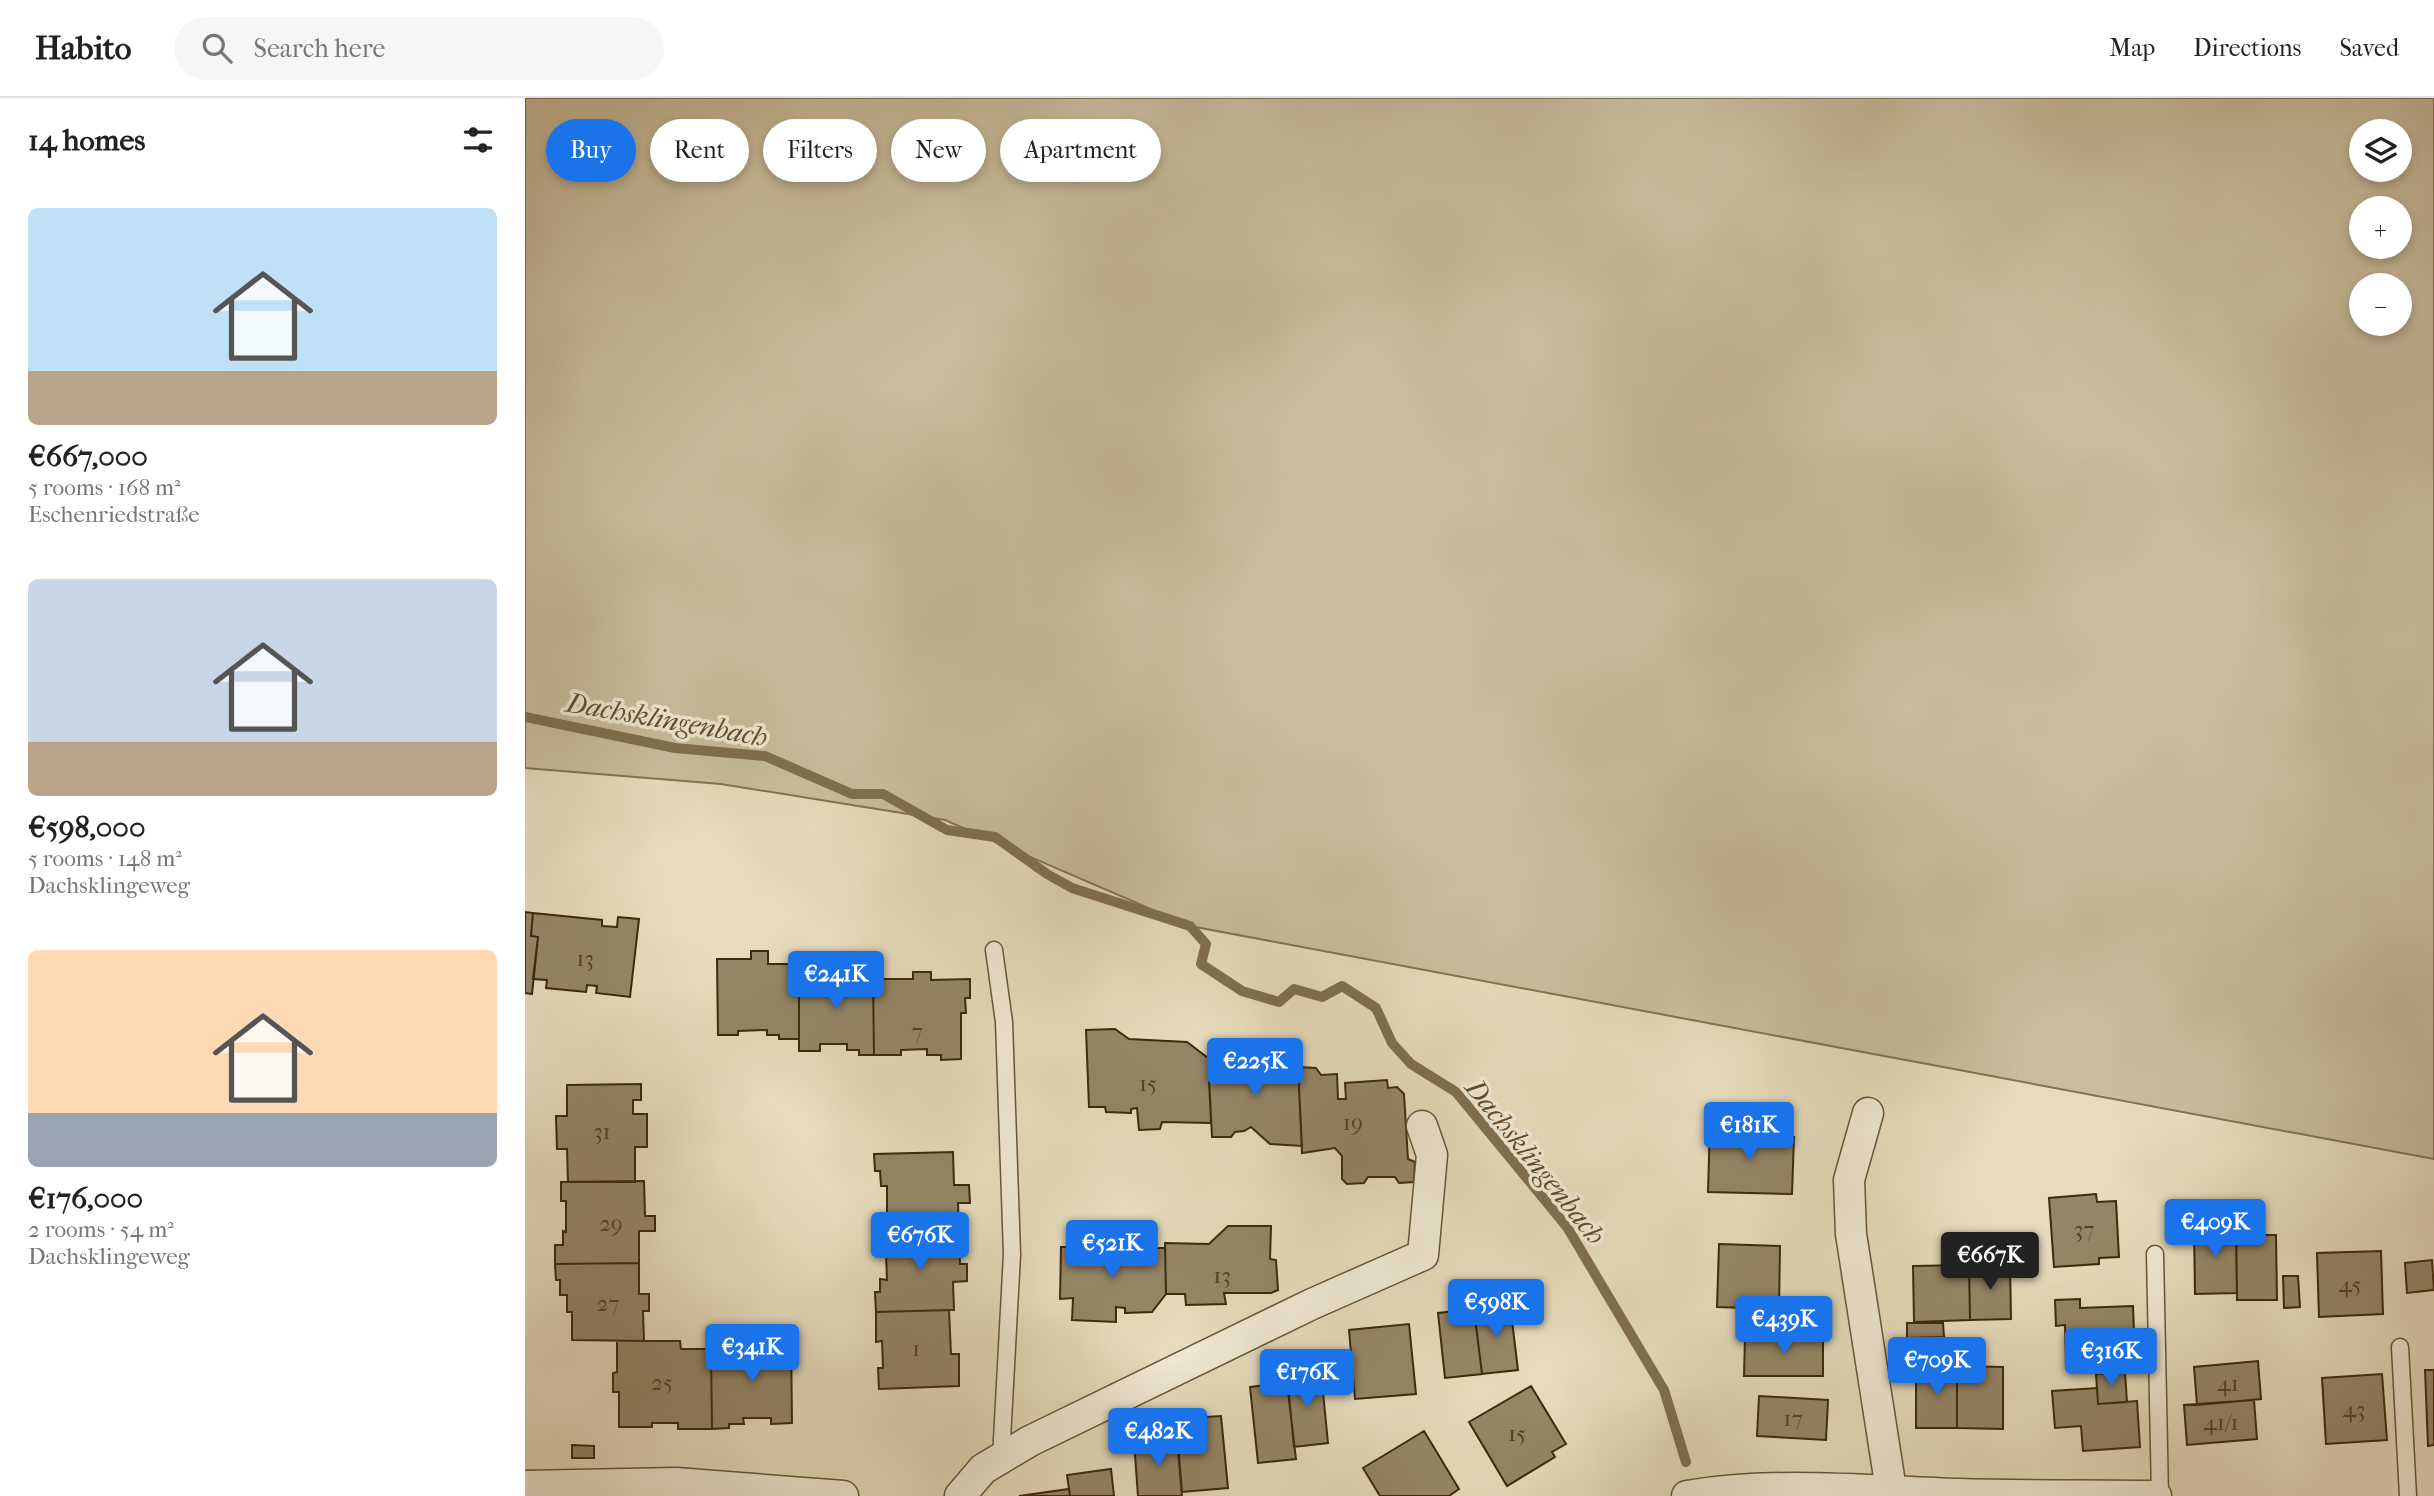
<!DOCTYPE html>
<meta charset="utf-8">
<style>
body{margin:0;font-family:"IM FELL French Canon",serif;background:#f6f6f6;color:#222;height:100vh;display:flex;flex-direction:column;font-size:26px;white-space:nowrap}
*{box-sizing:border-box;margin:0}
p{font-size:23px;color:#767676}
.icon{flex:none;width:38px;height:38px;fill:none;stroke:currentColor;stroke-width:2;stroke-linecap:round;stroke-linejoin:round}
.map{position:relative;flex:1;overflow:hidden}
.side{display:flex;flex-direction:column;background:#fff;width:525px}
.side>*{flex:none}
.top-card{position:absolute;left:21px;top:21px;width:665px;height:63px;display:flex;gap:14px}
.tools{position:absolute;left:1824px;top:21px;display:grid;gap:14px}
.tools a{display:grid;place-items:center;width:63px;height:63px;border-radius:50%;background:#fff;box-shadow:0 4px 10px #0003;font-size:35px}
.price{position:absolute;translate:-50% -60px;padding:0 16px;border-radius:7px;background:#1a73e8;color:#fff;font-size:23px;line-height:46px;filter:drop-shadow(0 2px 4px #0008)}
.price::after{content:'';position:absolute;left:50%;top:42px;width:21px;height:16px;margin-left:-10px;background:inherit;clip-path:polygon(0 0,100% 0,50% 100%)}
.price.selected{background:#222;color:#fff}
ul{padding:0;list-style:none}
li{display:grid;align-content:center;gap:14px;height:371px;padding:0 28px}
li span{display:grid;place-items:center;height:217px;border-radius:10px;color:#555}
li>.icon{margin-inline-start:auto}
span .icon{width:126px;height:126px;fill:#fffc;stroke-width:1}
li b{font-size:30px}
h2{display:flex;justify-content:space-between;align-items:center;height:84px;padding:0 28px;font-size:30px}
.pill{padding:0 24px;border-radius:32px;background:#fff;box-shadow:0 4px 10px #0003;font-size:24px;line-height:63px}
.pill.selected{background:#1a73e8;color:#fff}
header{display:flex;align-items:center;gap:42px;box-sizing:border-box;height:98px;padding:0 35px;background:#fff;border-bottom:2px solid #e0e0e0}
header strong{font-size:33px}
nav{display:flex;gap:38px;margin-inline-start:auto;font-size:24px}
.search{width:490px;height:63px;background:#f6f6f6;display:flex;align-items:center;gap:18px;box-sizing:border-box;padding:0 24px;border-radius:38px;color:#767676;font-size:26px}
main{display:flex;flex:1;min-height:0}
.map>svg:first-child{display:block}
</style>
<header>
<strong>Habito</strong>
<div class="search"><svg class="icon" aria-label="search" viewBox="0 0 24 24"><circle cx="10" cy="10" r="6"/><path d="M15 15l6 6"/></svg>Search here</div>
<nav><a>Map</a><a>Directions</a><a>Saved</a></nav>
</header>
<main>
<section class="side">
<h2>14 homes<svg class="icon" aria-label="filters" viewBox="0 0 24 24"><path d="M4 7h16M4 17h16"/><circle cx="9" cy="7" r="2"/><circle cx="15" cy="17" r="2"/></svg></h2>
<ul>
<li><span style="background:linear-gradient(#bfe0f5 75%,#b9a48a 0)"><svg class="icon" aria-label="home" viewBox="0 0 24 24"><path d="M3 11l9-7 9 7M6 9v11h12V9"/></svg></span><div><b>€667,000</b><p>5 rooms · 168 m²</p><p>Eschenriedstraße</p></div></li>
<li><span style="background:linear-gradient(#c9d6e8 75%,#b9a48a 0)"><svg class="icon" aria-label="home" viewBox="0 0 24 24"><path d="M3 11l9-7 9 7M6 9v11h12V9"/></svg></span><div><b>€598,000</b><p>5 rooms · 148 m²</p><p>Dachsklingeweg</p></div></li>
<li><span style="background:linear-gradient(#ffd9b3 75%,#9aa5b1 0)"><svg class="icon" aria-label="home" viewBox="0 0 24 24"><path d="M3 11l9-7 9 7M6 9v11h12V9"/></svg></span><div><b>€176,000</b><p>2 rooms · 54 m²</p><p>Dachsklingeweg</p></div></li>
</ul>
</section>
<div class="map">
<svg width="1909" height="1398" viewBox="0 0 1909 1398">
<rect width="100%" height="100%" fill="#e6dbbc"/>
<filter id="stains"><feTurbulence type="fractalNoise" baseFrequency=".00286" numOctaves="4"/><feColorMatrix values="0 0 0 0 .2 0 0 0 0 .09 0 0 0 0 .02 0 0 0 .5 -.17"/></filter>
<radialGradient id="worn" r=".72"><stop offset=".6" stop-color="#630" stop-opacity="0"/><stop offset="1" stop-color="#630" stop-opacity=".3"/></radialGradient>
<path fill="#c9bd9e" stroke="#837354" stroke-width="2" fill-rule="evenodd" d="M 0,0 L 1909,0 L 1909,1061 L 665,828 L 420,722 L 196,686 L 0,670 ZM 1836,33 L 1874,33 L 1874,72 L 1836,72 ZM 1836,110 L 1874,110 L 1874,149 L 1836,149 ZM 1836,187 L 1874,187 L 1874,226 L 1836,226 Z"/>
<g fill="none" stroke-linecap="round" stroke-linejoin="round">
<path stroke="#806f51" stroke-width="10" d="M 0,619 L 150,650 L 240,658 L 327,696 L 358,696 L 422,732 L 470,739 L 522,776 L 547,790 L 665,828 L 681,846 L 676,866 L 717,893 L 754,904 L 769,891 L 797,899 L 817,888 L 851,910 L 867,945 L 886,966 L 931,994 L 1042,1129 L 1139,1292 L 1161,1364"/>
</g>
<path fill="#958667" stroke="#3d290b" stroke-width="2" d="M 0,814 L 8,815 L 6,838 L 13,839 L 7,896 L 0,895 Z
M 8,815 L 77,822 L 77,828 L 92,829 L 93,819 L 114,821 L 105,899 L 71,895 L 72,888 L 62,887 L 61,894 L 21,890 L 22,882 L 8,881 L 13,839 L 6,838 Z
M 226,853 L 243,853 L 243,866 L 274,866 L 274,941 L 254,941 L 254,937 L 242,937 L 242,932 L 213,933 L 213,937 L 193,937 L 192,861 L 226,861 Z
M 326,868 L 326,881 L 348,881 L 349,957 L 334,957 L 334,952 L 322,952 L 322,946 L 295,946 L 295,953 L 274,953 L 274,876 L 307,876 L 307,869 Z
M 388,874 L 406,874 L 406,882 L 445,881 L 445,900 L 440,900 L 441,915 L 436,915 L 436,961 L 416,962 L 416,957 L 402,957 L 402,951 L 376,952 L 376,957 L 349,957 L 348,881 L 388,881 Z
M 590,931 L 604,941 L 662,944 L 683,960 L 686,1025 L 637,1024 L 635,1031 L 614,1032 L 612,1010 L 606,1011 L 606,1015 L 581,1014 L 580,1009 L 564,1009 L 561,932 Z
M 699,953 L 713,953 L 725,962 L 764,961 L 773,969 L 777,1048 L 745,1046 L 726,1029 L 719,1033 L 710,1034 L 706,1039 L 687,1039 L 683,960 L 693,959 Z
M 773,969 L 791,970 L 796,977 L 812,976 L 813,1001 L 821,1001 L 820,985 L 862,982 L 863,990 L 872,989 L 879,996 L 883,1061 L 890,1064 L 889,1084 L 874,1085 L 870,1079 L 843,1079 L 839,1085 L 822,1086 L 817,1081 L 817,1058 L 810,1050 L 777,1055 Z
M 116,986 L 116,1002 L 108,1002 L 108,1016 L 122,1016 L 122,1049 L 110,1049 L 110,1084 L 43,1084 L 42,1051 L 32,1051 L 31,1018 L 42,1018 L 42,987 Z
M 1185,1026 L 1213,1026 L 1212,1038 L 1269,1039 L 1267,1096 L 1183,1094 Z
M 428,1054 L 429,1087 L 444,1087 L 445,1105 L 433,1105 L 434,1134 L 359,1136 L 358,1115 L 362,1116 L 362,1088 L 356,1088 L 355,1073 L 350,1073 L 349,1056 Z
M 119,1083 L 120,1118 L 130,1118 L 130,1133 L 114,1133 L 114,1165 L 30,1166 L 30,1147 L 38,1147 L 38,1133 L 41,1134 L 41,1103 L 36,1103 L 36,1084 Z
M 1571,1096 L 1572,1104 L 1591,1103 L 1594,1159 L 1574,1160 L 1574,1166 L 1529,1169 L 1524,1100 Z
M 1711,1126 L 1712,1195 L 1670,1196 L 1669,1127 Z
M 703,1128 L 746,1128 L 745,1161 L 751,1162 L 753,1192 L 746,1195 L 699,1195 L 701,1206 L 661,1207 L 660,1196 L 641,1196 L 640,1145 L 684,1146 Z
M 434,1134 L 435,1166 L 442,1166 L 442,1183 L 428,1184 L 429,1212 L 351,1214 L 350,1194 L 355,1194 L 355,1181 L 362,1182 L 361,1155 L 356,1155 L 355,1136 Z
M 1711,1137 L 1751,1137 L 1752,1202 L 1712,1202 Z
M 588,1139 L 595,1150 L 640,1150 L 641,1196 L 627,1214 L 600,1215 L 600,1210 L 591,1209 L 591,1224 L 547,1222 L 548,1200 L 535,1201 L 536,1149 L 581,1149 L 581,1144 Z
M 1194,1146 L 1255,1148 L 1254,1211 L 1192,1209 Z
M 1856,1153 L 1858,1216 L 1794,1219 L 1792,1155 Z
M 1907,1162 L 1909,1192 L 1882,1195 L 1880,1165 Z
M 114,1165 L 114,1196 L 124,1196 L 124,1213 L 118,1213 L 119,1243 L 47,1242 L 47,1214 L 42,1214 L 42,1197 L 35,1197 L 35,1182 L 31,1182 L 30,1166 Z
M 1485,1166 L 1486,1221 L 1445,1222 L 1444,1167 Z
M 1444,1167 L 1445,1222 L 1389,1224 L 1388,1168 Z
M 1758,1178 L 1773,1178 L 1775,1209 L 1759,1210 Z
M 1555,1201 L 1555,1210 L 1608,1208 L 1610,1264 L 1541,1267 L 1540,1227 L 1531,1228 L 1530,1202 Z
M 985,1206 L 993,1272 L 957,1276 L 949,1211 Z
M 949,1211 L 957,1276 L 920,1280 L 913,1215 Z
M 424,1212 L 426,1256 L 434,1256 L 434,1288 L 354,1291 L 353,1270 L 358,1270 L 357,1243 L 351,1244 L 351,1214 Z
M 1382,1225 L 1418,1225 L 1419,1239 L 1382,1240 Z
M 884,1226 L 891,1296 L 830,1301 L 824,1232 Z
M 1220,1238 L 1298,1239 L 1298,1278 L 1219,1278 Z
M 231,1241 L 266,1241 L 267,1325 L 246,1326 L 246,1320 L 218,1320 L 219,1326 L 204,1326 L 204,1330 L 187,1331 L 186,1251 L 217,1251 L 217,1255 L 232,1256 Z
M 1385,1242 L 1416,1242 L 1416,1261 L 1384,1260 Z
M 92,1243 L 155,1243 L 156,1251 L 186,1251 L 187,1331 L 153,1331 L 153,1325 L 127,1325 L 127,1329 L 94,1329 L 94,1294 L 88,1294 L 88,1275 L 92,1274 Z
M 1733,1263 L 1736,1301 L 1672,1307 L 1669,1269 Z
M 1391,1268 L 1432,1268 L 1432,1330 L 1391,1330 Z
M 1432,1268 L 1478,1269 L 1478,1331 L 1432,1330 Z
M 1900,1272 L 1909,1272 L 1909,1347 L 1903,1348 Z
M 796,1274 L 803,1345 L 769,1349 L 762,1277 Z
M 1600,1274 L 1602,1304 L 1573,1306 L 1571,1276 Z
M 1857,1276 L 1862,1342 L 1801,1346 L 1797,1280 Z
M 762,1285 L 771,1361 L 733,1365 L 725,1289 Z
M 1006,1288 L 1041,1346 L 1027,1354 L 1030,1359 L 982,1388 L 944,1324 Z
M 1572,1290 L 1573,1306 L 1612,1303 L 1615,1349 L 1558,1353 L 1556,1328 L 1530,1330 L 1527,1293 Z
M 1234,1298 L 1303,1302 L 1301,1342 L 1232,1338 Z
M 1729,1302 L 1732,1341 L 1662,1347 L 1659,1307 Z
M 696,1318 L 703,1390 L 657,1394 L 651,1321 Z
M 899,1333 L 934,1391 L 924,1398 L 855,1398 L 838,1370 Z
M 652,1340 L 657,1398 L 613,1398 L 609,1344 Z
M 47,1347 L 69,1348 L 69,1360 L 47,1360 Z
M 586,1371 L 589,1398 L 545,1398 L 542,1377 Z
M 544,1391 L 545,1398 L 494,1398 Z"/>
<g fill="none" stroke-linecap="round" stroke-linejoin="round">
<defs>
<path id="service" d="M 469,852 L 479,924 L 487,1156 L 476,1360
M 1630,1156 L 1635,1398
M 1875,1249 L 1883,1398"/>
<path id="minor" d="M 1343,1015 L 1324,1082 L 1326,1136 L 1367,1398
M 0,1388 L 151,1385 L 318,1398
M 435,1398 L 458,1371 L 505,1343 L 787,1206 L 898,1157 L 907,1057 L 897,1028
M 1162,1398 C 1250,1383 1345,1393 1434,1396 C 1500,1398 1566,1397 1631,1398"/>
</defs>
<use href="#service" stroke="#675637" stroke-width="19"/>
<use href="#minor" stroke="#675637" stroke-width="33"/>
<use href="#service" stroke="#efe8d3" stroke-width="16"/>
<use href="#minor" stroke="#efe8d3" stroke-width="30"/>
</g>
<g text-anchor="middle" stroke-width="7" stroke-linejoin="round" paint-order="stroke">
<g font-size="23" fill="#534022">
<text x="60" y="868">13</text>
<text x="392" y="941">7</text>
<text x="623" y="993">15</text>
<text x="828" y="1032">19</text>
<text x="77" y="1041">31</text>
<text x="86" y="1133">29</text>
<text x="1559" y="1139">37</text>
<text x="697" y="1185">13</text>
<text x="1825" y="1194">45</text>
<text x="83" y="1213">27</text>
<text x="391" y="1258">1</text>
<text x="137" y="1292">25</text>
<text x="1703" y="1293">41</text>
<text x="1829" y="1319">43</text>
<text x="1268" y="1328">17</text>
<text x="1696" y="1332">41/1</text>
<text x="992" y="1343">15</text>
</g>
<g font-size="28" font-style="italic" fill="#5f4c2e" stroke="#efe8d3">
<text transform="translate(142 621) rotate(10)" y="10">Dachsklingenbach</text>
<text transform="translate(1011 1063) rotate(51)" y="10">Dachsklingenbach</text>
</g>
</g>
<rect width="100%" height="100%" filter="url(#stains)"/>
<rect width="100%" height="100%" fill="url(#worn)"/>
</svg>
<div class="tools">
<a><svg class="icon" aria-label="layers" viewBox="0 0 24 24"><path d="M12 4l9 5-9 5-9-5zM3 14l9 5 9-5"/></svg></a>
<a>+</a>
<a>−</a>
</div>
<b class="price" style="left:311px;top:913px">€241K</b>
<b class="price" style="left:730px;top:1000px">€225K</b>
<b class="price" style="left:1224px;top:1064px">€181K</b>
<b class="price" style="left:1690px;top:1161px">€409K</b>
<b class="price" style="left:395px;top:1174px">€676K</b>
<b class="price" style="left:587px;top:1182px">€521K</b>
<b class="price selected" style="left:1465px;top:1194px">€667K</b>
<b class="price" style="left:971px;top:1241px">€598K</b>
<b class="price" style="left:1259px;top:1258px">€439K</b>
<b class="price" style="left:227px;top:1286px">€341K</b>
<b class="price" style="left:1586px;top:1290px">€316K</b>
<b class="price" style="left:1412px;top:1299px">€709K</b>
<b class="price" style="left:782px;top:1311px">€176K</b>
<b class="price" style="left:633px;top:1370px">€482K</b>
<div class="top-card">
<a class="pill selected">Buy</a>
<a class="pill">Rent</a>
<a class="pill">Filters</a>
<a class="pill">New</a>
<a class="pill">Apartment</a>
</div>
</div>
</main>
